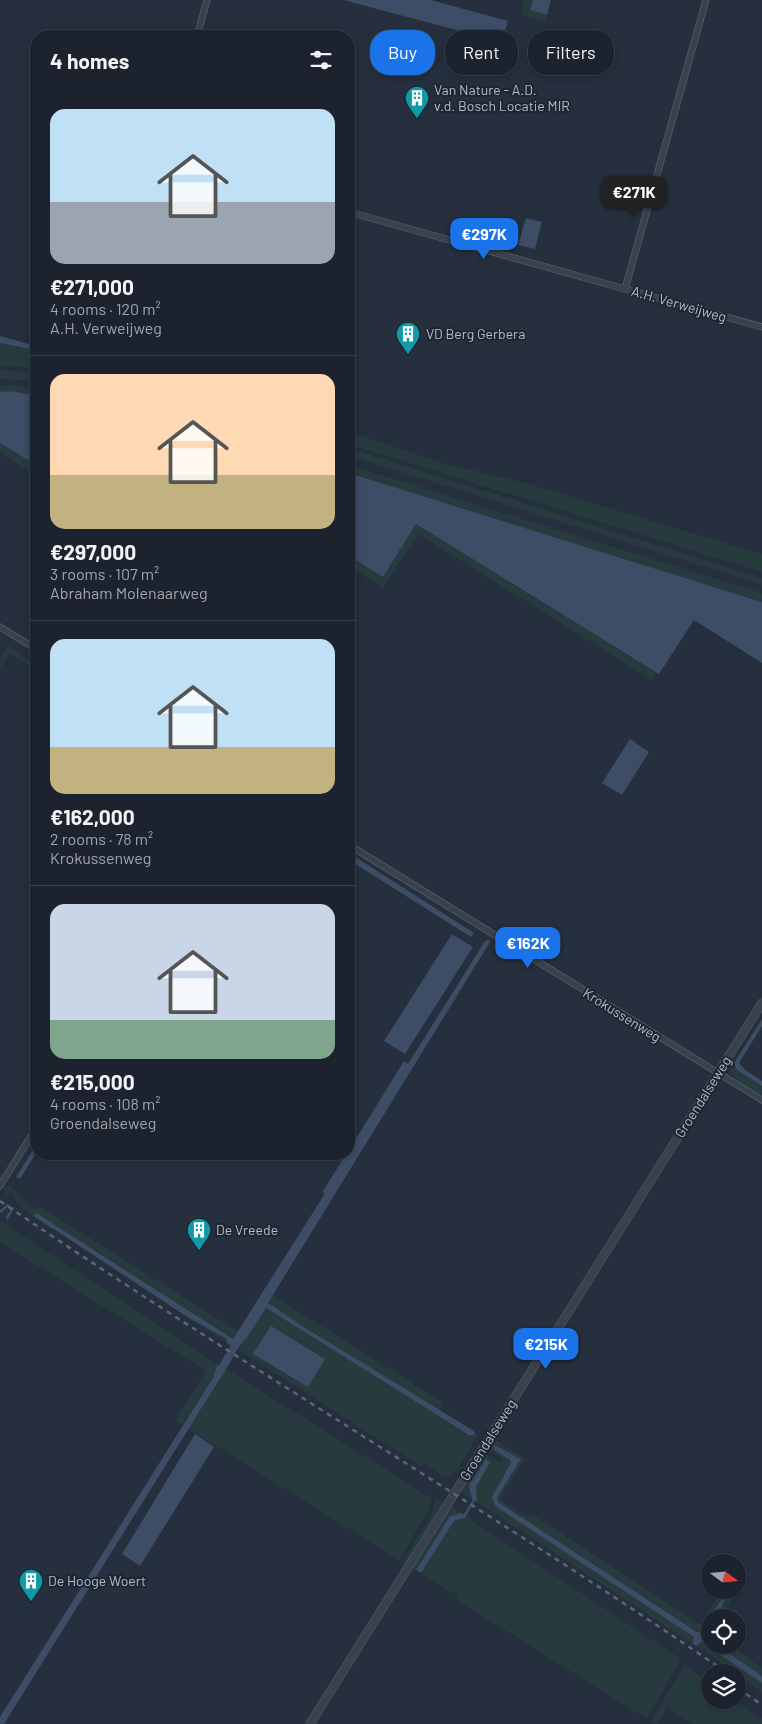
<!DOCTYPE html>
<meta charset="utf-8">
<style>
body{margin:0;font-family:Barlow,sans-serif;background:#292f3a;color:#f1f3f6;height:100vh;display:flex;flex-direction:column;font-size:19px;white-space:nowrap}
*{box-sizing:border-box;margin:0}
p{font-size:16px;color:#a0a4aa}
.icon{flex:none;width:28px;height:28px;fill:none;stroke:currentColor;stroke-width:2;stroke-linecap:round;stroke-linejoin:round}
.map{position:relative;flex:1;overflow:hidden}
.details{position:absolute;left:30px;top:30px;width:325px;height:1130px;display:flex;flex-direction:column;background:#1c232e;border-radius:20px;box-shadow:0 2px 8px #0003,0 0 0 1px #3a404a}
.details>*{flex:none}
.guide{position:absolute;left:370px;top:30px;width:316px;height:45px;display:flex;gap:10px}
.needle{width:32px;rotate:106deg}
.buttons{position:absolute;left:701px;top:1554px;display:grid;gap:10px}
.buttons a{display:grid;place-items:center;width:45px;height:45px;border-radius:50%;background:#1c232e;box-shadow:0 2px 8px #0003,0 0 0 1px #3a404a;font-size:25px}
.price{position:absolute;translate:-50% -42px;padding:0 11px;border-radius:10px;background:#1a73e8;color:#fff;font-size:16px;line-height:32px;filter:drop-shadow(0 1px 2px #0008)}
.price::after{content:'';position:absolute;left:50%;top:30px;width:15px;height:11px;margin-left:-8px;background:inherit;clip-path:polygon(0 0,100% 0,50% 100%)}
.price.on{background:#222;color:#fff}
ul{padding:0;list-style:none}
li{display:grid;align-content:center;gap:10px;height:265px;padding:0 20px}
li+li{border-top:1px solid #3a404a}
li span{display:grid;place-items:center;height:155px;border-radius:15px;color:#555}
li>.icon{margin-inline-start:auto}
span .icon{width:90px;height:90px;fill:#fffc;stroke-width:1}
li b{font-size:21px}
h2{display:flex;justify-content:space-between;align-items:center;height:60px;padding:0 20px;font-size:21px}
.chip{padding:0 18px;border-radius:20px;background:#1c232e;box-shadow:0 2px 8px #0003,0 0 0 1px #3a404a;font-size:18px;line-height:45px}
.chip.on{background:#1a73e8;color:#fff}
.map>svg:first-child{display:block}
</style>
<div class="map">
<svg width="762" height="1724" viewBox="0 0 762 1724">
<rect width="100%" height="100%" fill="#252f3d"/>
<path fill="#273b3e" d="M 524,0 L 533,0 L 530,10 L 547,15 L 545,21 L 521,14 Z
M 0,343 L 36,350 L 36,368 L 0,366 Z
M 0,370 L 36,372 L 36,381 L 0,379 Z
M 13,385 L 36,388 L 36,396 L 12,391 L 0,392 L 0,386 Z
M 349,432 L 439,462 L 529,484 L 762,554 L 762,572 L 349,444 Z
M 0,443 L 36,465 L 36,476 L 0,453 Z
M 349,448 L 762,578 L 762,585 L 349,456 Z
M 349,465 L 762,593 L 762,602 L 349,473 Z
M 416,524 L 657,673 L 652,680 L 418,534 L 383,587 L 349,566 L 349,556 L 383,577 Z
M 7,646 L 36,665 L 36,670 L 10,654 L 0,669 L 0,658 Z
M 729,1062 L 762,1086 L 762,1096 C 749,1088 728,1080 729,1062 Z
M 9,1184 L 35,1210 L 39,1206 L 239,1332 L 233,1339 L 229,1337 L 93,1248 L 51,1228 L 189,1318 L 227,1339 L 227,1343 L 34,1218 L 16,1202 L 11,1191 L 7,1196 L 9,1198 L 4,1191 Z
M 3,1223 L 217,1365 L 214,1376 L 182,1425 L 175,1421 L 206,1371 L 0,1242 L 0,1224 Z
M 271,1294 L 444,1403 L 439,1411 L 272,1307 L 268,1303 Z
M 265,1308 L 469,1435 L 478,1434 L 458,1468 L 446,1478 L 424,1464 L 422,1467 L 236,1348 L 246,1339 Z
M 226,1369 L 431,1498 L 428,1512 L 399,1560 L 189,1429 Z
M 491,1441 L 497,1441 L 525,1459 L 500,1498 L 502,1501 L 528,1517 L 530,1513 L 700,1624 L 722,1590 L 727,1590 L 701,1631 L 696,1631 L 498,1502 L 497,1497 L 521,1459 L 493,1446 L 494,1450 L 510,1460 L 511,1464 L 493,1504 L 694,1637 L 693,1644 L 477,1502 L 476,1487 L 490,1462 L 469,1486 L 472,1499 L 460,1491 L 484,1453 L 501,1462 L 503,1459 L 487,1448 Z
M 436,1498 L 444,1503 L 405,1564 L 402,1562 L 432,1514 Z
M 451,1506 L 462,1513 L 450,1516 L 416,1570 L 412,1568 Z
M 467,1517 L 681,1659 L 647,1719 L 457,1600 L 458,1596 L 421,1573 L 454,1521 Z
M 738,1585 L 740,1587 L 721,1617 L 716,1618 L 731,1590 L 738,1590 Z
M 701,1642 L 762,1683 L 762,1692 L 738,1675 L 738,1672 L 734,1672 L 697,1646 Z
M 717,1645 L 730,1645 L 762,1668 L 762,1676 Z
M 685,1665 L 710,1683 L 710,1700 L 734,1700 L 762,1719 L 762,1724 L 693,1724 L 667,1708 L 657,1724 L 651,1721 Z"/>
<path fill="#3c4d65" d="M 343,0 L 431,0 L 508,21 L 502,42 Z
M 533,0 L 551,0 L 547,15 L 530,10 Z
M 526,218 L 542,222 L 535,249 L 518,245 Z
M 0,336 L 36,346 L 36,350 L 0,343 Z
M 12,391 L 36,396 L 36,465 L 0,443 L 0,392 Z
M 349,473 L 762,602 L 762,663 L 694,620 L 659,674 L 416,524 L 383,577 L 349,556 Z
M 630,739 L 649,752 L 622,795 L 602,783 Z
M 349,853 L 474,933 L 471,937 L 349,860 Z
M 452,934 L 473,947 L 405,1054 L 384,1041 Z
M 488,940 L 490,942 L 268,1303 L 304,1327 L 474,1431 L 475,1435 L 469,1435 L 266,1308 L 246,1339 L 236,1348 L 227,1343 L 227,1339 L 189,1318 L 34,1216 L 36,1213 L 233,1339 L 324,1195 L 323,1191 L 346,1154 L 349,1154 L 349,1150 L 404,1061 L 408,1064 L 485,941 Z
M 762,1019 L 762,1026 L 739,1063 L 745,1070 L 762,1081 L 762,1086 L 737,1070 L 734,1063 Z
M 36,1145 L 36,1153 L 20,1179 L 16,1177 Z
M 271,1326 L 325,1359 L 308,1387 L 253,1354 Z
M 217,1365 L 226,1369 L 4,1724 L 0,1724 L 0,1717 L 214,1376 Z
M 195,1434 L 214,1447 L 140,1566 L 122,1554 Z
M 494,1445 L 521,1459 L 497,1497 L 498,1502 L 697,1632 L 701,1631 L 727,1590 L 731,1590 L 716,1617 L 710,1618 L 710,1627 L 705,1636 L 710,1640 L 710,1645 L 717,1645 L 762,1676 L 762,1683 L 701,1642 L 697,1646 L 693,1644 L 694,1637 L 495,1506 L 492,1497 L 511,1463 L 510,1460 L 494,1450 Z
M 486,1459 L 490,1462 L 476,1487 L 477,1502 L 472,1499 L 469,1486 Z
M 462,1513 L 467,1517 L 454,1521 L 421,1573 L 416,1570 L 450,1516 Z"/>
<path fill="#252f3d" d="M 31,1215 L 142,1289 L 204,1328 L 49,1230 Z"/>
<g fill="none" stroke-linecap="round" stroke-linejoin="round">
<path stroke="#3c4d65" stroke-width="2.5" d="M 0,1212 L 8,1205
M 7,1218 L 13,1208
M 465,1515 L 474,1500"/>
<path stroke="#3c4d65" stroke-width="8" d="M 218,1375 L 239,1339"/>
<defs>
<path id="minor" d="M 706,0 L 625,289 L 762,327
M 197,36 L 207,0
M 349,212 L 625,289
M 0,627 L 36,649
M 349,845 L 762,1100
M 0,1186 L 36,1128"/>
<path id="tertiary" d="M 310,1724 L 762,1003"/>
</defs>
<use href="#minor" stroke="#575f6b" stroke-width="7"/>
<use href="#tertiary" stroke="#575f6b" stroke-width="9"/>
<use href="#minor" stroke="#39414d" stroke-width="5.5"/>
<use href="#tertiary" stroke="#39414d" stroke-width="8"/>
<path stroke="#5b6574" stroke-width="2.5" stroke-dasharray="5 5" stroke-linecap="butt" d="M 0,1201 C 238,1363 488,1509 726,1672
M 738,1688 L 762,1705"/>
</g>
<defs>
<symbol id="building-pin" viewBox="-11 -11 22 30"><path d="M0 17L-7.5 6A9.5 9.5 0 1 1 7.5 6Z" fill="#0f9aa8" stroke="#1e2632"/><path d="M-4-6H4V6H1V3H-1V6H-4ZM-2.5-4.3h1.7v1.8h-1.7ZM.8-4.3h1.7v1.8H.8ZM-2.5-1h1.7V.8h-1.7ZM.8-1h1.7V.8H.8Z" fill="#fff"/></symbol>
</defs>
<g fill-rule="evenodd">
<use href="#building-pin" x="403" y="84" width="28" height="38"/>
<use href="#building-pin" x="394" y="320" width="28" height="38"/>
<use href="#building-pin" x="185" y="1216" width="28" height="38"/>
<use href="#building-pin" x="17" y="1567" width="28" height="38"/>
</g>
<g text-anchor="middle" stroke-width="4" stroke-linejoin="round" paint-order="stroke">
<g font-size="14" fill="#b5bcc8" stroke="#1e2632" text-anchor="start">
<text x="434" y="95">Van Nature - A.D.<tspan x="434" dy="16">v.d. Bosch Locatie MIR</tspan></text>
<text x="426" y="339">VD Berg Gerbera</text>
<text x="216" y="1235">De Vreede</text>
<text x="48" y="1586">De Hooge Woert</text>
</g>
<g font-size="14" fill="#b5bcc8" stroke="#1e2632">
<text transform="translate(679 304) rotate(16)" y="5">A.H. Verweijweg</text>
<text transform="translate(622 1015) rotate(32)" y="5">Krokussenweg</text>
<text transform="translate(703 1097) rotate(-58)" y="5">Groendalseweg</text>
<text transform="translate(488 1440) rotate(-58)" y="5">Groendalseweg</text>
</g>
</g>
</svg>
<div class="buttons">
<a><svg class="needle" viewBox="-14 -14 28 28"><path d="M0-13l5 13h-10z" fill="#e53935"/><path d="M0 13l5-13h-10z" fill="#a0a4aa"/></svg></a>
<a><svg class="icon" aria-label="locate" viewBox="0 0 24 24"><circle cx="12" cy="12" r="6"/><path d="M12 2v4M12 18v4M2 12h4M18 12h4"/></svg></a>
<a><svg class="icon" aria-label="layers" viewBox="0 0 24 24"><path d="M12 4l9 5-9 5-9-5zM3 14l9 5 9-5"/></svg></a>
</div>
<b class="price on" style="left:634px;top:218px">€271K</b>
<b class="price" style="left:484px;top:260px">€297K</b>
<b class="price" style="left:528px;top:969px">€162K</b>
<b class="price" style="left:546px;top:1370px">€215K</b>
<div class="guide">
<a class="chip on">Buy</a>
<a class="chip">Rent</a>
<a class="chip">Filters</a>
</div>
<section class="details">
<h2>4 homes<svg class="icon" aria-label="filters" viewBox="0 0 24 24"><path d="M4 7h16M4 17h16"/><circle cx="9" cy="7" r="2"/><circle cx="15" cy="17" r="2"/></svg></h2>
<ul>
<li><span style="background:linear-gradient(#bfe0f5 60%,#9aa5b1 0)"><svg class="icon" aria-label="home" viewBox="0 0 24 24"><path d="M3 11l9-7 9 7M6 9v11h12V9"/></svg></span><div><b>€271,000</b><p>4 rooms · 120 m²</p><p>A.H. Verweijweg</p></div></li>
<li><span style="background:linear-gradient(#ffd9b3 65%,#c2b280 0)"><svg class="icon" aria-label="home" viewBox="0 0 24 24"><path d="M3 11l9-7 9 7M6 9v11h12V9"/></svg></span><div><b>€297,000</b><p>3 rooms · 107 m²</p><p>Abraham Molenaarweg</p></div></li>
<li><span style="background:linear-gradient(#bfe0f5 70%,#c2b280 0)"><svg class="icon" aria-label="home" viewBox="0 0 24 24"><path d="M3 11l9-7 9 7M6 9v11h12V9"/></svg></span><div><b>€162,000</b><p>2 rooms · 78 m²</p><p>Krokussenweg</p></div></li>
<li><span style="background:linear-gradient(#c9d6e8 75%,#7fa58c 0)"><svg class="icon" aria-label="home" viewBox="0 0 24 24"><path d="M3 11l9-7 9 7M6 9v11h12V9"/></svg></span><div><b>€215,000</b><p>4 rooms · 108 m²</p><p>Groendalseweg</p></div></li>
</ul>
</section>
</div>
